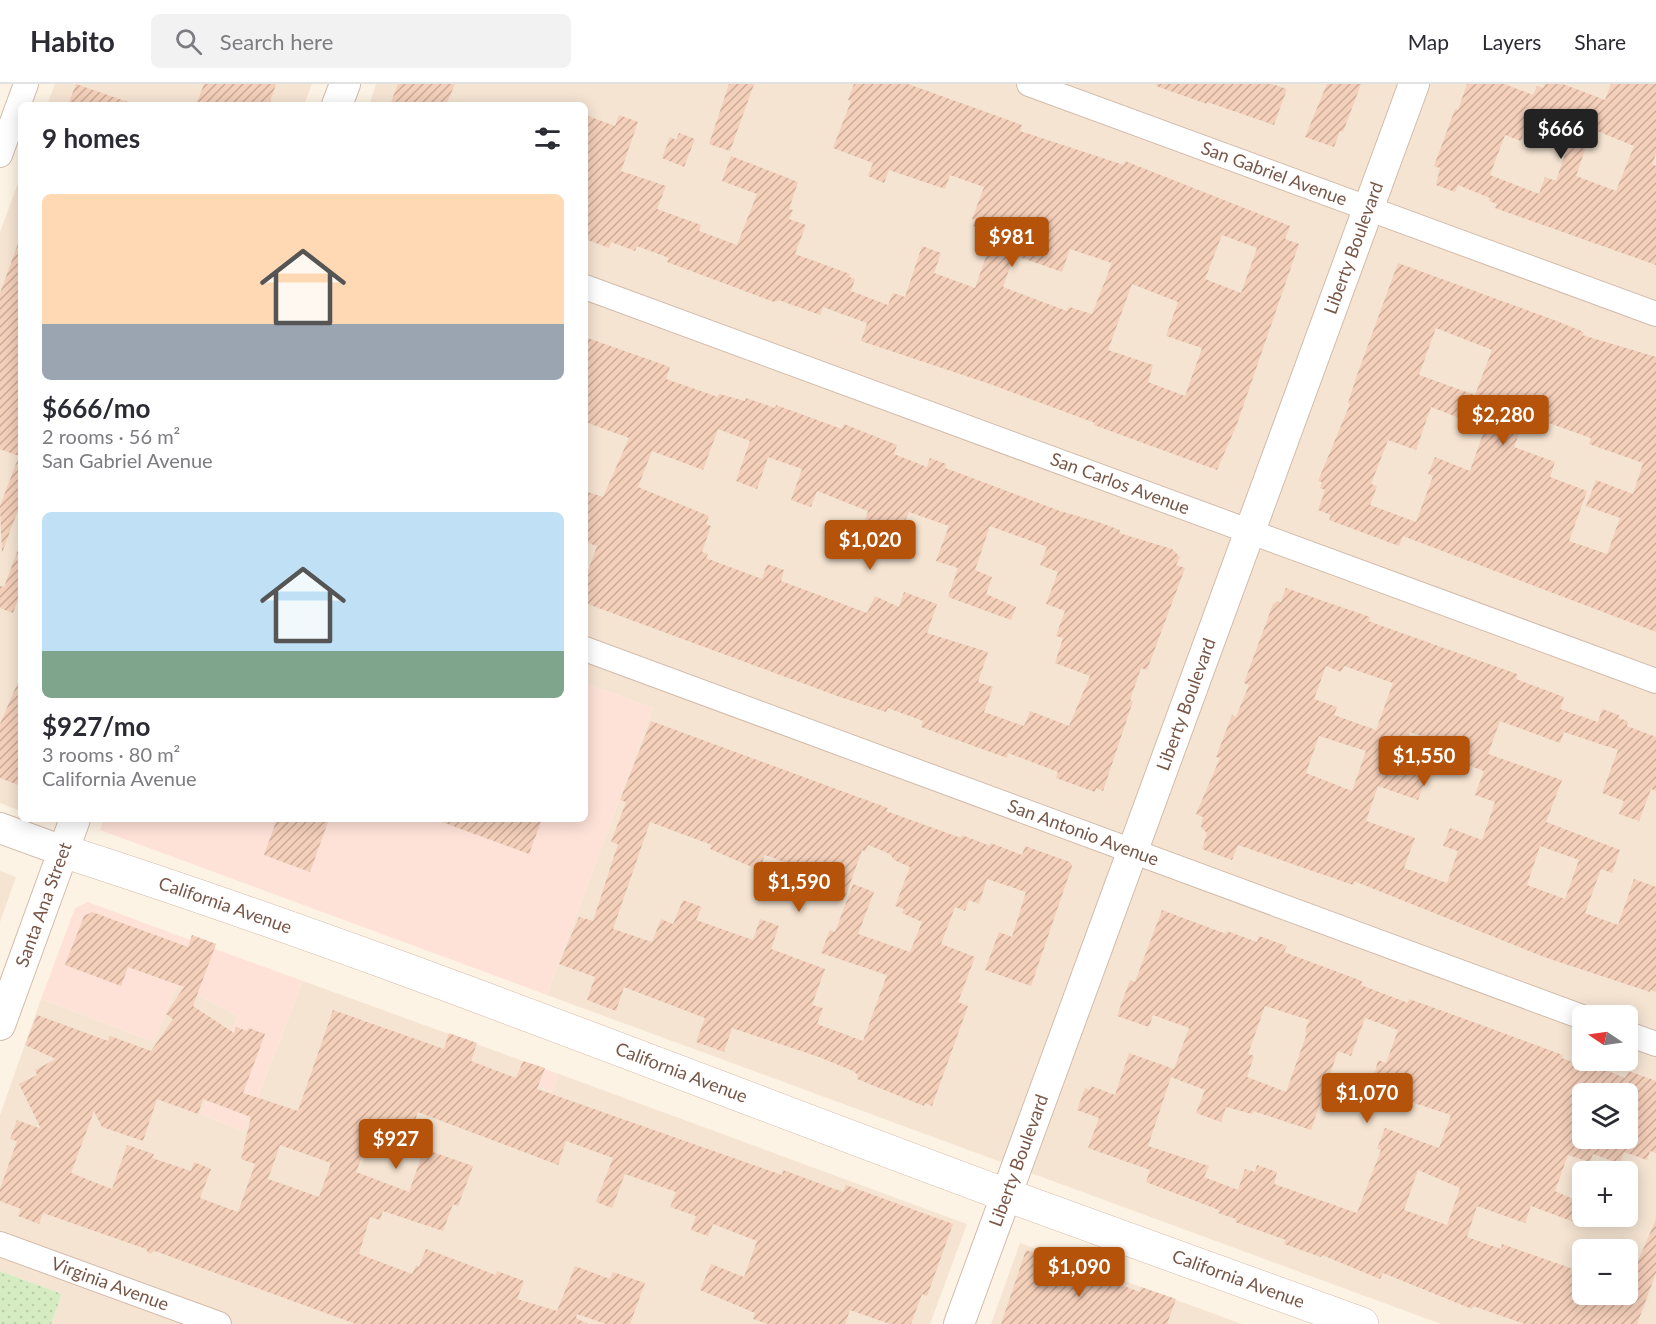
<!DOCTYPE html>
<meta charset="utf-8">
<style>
body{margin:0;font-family:Lato,sans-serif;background:#f2f2f3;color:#2b2b33;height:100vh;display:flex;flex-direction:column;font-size:22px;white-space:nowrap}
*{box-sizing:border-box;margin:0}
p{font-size:20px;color:#7c7c81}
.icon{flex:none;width:33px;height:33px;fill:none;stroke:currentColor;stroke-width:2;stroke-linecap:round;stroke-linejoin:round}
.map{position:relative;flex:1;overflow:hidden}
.panel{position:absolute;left:18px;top:18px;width:570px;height:720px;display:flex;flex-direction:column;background:#fff;border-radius:9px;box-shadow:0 3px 15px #0003}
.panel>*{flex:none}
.needle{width:39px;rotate:283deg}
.buttons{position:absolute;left:1572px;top:921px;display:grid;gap:12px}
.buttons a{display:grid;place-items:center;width:66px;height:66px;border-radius:9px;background:#fff;box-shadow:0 3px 15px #0003;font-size:30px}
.price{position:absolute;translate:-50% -51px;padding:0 14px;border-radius:6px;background:#b45309;color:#fff;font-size:20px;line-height:39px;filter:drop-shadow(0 2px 3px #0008)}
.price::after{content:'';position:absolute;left:50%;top:36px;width:18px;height:14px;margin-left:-9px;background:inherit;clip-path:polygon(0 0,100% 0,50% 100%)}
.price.active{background:#222;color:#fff}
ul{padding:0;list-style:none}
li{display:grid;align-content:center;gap:12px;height:318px;padding:0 24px}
li span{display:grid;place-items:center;height:186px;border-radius:9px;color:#555}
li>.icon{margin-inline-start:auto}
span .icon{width:108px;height:108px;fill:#fffc;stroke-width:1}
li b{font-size:26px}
h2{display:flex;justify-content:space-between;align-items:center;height:72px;padding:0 24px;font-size:26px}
header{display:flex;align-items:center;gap:36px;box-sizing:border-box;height:84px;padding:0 30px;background:#fff;border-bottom:2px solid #e1e1e2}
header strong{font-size:28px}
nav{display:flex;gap:33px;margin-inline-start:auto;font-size:21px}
.search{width:420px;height:54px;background:#f2f2f3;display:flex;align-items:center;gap:15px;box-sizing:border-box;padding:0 21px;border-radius:9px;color:#7c7c81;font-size:22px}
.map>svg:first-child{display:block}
</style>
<header>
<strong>Habito</strong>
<div class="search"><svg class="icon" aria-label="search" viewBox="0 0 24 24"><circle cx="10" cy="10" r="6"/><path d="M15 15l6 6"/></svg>Search here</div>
<nav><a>Map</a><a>Layers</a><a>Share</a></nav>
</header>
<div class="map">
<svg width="1656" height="1240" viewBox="0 0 1656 1240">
<defs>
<pattern id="grass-dots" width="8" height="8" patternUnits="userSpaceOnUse" patternTransform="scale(1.5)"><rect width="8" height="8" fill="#d5ecc2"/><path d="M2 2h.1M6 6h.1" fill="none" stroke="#bacca8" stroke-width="1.8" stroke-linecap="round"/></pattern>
<pattern id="building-hatch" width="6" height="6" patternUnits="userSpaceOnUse" patternTransform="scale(1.5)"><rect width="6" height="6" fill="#f4cfba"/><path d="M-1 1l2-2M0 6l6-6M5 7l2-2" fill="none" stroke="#caab99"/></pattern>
</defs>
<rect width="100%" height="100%" fill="#fdf3e4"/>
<path fill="#f5e4d2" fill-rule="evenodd" d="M 55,0 L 312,0 L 304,21 L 47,21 Z
M 376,0 L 1656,0 L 1656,1240 L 1441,1240 L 547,911 L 653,624 L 585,599 L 585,21 L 369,21 ZM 1582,932 L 1628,932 L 1628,976 L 1582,976 ZM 1582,1010 L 1628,1010 L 1628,1054 L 1582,1054 ZM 1582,1088 L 1628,1088 L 1628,1132 L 1582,1132 ZM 1582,1166 L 1628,1166 L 1628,1210 L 1582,1210 Z
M 21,91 L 21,727 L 0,719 L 0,148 Z
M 0,787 L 16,793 L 0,838 Z
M 303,897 L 523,977 L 516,995 L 552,1008 L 559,990 L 967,1140 L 930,1240 L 51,1240 L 62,1210 L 0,1187 L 0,1031 L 41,915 L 154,958 L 177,901 L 238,932 L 201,1030 L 244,1048 Z
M 1020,1159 L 1242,1240 L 991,1240 Z"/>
<path fill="#fee2d8" d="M 585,599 L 653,624 L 547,911 L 100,746 L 104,735 L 585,735 Z
M 88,818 L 190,856 L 192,851 L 216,860 L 215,865 L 303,897 L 244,1048 L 201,1030 L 238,932 L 177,901 L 154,958 L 41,915 L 75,824 Z
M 523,977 L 559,990 L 553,1008 L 516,995 Z"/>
<path fill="url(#grass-dots)" d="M 0,1187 L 62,1210 L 51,1240 L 0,1240 Z"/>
<path fill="url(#building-hatch)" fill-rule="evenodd" d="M 76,0 L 131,19 L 130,21 L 68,21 Z
M 204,0 L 276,0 L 269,21 L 196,21 Z
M 398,0 L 455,0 L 446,21 L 390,21 Z
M 729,0 L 754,0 L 730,67 L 709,60 Z
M 854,0 L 908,0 L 1022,41 L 1020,47 L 1124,81 L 1125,77 L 1290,142 L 1285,155 L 1299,160 L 1237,340 L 1217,386 L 1094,341 L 1095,339 L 990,300 L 861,257 L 867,239 L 823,223 L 820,231 L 779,216 L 774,218 L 667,178 L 669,174 L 637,162 L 635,167 L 611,158 L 609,164 L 585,155 L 585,31 L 615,42 L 619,31 L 638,38 L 621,87 L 666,102 L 657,125 L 701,141 L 699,147 L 737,161 L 757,110 L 722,97 L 731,72 L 798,98 L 789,125 L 793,126 L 789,135 L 806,141 L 795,170 L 850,190 L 849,193 L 855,195 L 851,207 L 888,221 L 893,209 L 905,213 L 922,162 L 941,169 L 934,189 L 975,204 L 994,150 L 973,142 L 975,136 L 972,135 L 984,103 L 950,91 L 945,105 L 889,86 L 884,99 L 868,92 L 873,79 L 833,64 L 851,17 L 848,16 ZM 1222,151 L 1257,164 L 1241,209 L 1205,195 ZM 1070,165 L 1112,179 L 1092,230 L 1069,223 L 1067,227 L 1003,203 L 1014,171 L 1062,188 ZM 1132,200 L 1178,218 L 1166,252 L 1202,264 L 1185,312 L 1148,298 L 1153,281 L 1108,266 Z
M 1157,0 L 1272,0 L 1287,5 L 1274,41 L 1207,18 L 1207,20 L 1156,2 Z
M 1327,0 L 1361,0 L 1343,48 L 1340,47 L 1334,63 L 1305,53 Z
M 1467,0 L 1504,0 L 1533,11 L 1537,2 L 1543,4 L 1545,0 L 1563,0 L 1605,16 L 1611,0 L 1656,0 L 1656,70 L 1652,80 L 1656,82 L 1656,181 L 1495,124 L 1497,120 L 1489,117 L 1490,114 L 1458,101 L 1455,108 L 1436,101 L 1440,84 L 1434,82 L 1455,25 L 1458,26 ZM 1531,30 L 1562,41 L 1556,60 L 1567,64 L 1556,97 L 1545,93 L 1539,110 L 1490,91 L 1505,51 L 1521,57 ZM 1592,45 L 1634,62 L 1616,107 L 1576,92 Z
M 679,49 L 695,55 L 684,83 L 662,74 L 670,53 L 676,56 Z
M 19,157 L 21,157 L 21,418 L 2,469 L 0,422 L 19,372 L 0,365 L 0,209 Z
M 1398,179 L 1554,236 L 1584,248 L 1582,251 L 1656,273 L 1656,548 L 1403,452 L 1399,462 L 1329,436 L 1331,431 L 1318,426 L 1325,406 L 1320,404 L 1322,398 L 1318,397 L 1350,320 L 1348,319 L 1357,291 ZM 1436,244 L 1492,266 L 1475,311 L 1419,291 ZM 1431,323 L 1485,344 L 1470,387 L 1435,373 L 1428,390 L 1433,392 L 1416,438 L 1370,421 L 1377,402 L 1371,400 L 1388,356 L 1416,366 ZM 1526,331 L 1591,354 L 1589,360 L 1643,379 L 1633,410 L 1596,396 L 1586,422 L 1620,434 L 1607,470 L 1569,457 L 1587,407 L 1550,393 L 1555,378 L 1514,363 Z
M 585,253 L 670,283 L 666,295 L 718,313 L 719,310 L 745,317 L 746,314 L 775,324 L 776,321 L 842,345 L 844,340 L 897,361 L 894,370 L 927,383 L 930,374 L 946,380 L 945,384 L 975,395 L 1060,427 L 1098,438 L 1120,446 L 1119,449 L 1172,465 L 1180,473 L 1176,481 L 1185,484 L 1147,586 L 1141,584 L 1130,616 L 1133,617 L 1103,707 L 1096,704 L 1095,708 L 1056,694 L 1058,688 L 1008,669 L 1007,674 L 921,643 L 923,637 L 888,624 L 886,628 L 840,613 L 585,519 L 585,495 L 597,462 L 585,458 L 585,407 L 603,413 L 629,354 L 585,338 ZM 718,345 L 750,357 L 736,397 L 757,405 L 768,373 L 802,385 L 791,416 L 811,423 L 817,407 L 868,427 L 858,456 L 876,463 L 884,442 L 900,449 L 909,428 L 949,442 L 936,477 L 958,484 L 948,513 L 1011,536 L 1016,523 L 986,510 L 992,493 L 975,486 L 990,442 L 1047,463 L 1040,481 L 1058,488 L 1046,520 L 1065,527 L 1056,552 L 1063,554 L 1055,579 L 1090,592 L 1069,642 L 1030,627 L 1024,642 L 984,628 L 993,603 L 978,598 L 988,568 L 927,549 L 937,520 L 904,508 L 899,523 L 875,512 L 867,529 L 781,497 L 784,486 L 767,480 L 762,495 L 706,474 L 708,470 L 702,468 L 711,442 L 706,440 L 709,432 L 638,403 L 652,367 L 703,386 Z
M 19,463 L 21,507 L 13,529 L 0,524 L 0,502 L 4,503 Z
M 1286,504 L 1370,533 L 1368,537 L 1517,590 L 1516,595 L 1564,613 L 1560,625 L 1598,638 L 1602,625 L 1619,631 L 1618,634 L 1628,637 L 1627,642 L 1656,653 L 1656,707 L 1651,705 L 1639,737 L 1619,730 L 1624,717 L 1602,709 L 1618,666 L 1564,648 L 1560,659 L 1500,637 L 1488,670 L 1562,696 L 1546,738 L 1620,766 L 1612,789 L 1601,785 L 1585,829 L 1618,841 L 1634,795 L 1656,803 L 1656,908 L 1650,906 L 1650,908 L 1544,873 L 1354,797 L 1353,801 L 1238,761 L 1232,776 L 1202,765 L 1207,749 L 1201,743 L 1203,733 L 1196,730 L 1220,674 L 1216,673 L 1232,631 L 1236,633 L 1249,601 L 1244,599 L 1273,520 L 1277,517 L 1281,518 ZM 1326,582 L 1341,588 L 1344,582 L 1393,599 L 1376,646 L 1334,631 L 1337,623 L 1314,615 ZM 1410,648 L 1452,663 L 1448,674 L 1484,687 L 1475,711 L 1495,718 L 1482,756 L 1450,744 L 1443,762 L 1458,767 L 1447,799 L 1404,784 L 1415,754 L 1366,737 L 1378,702 L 1418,716 L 1426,695 L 1397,684 ZM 1319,652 L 1366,667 L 1352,707 L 1306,689 ZM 1540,762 L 1579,776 L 1565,815 L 1527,801 Z
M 21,591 L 21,702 L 0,694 L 0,640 Z
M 651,637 L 888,724 L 886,727 L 961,754 L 962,751 L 990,762 L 991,759 L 1022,771 L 1025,762 L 1070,778 L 1072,782 L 1031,902 L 985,886 L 999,848 L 1012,853 L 1026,808 L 987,795 L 979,820 L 969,816 L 965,827 L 955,823 L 941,860 L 975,873 L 958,918 L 968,922 L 932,1022 L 925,1019 L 924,1022 L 857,995 L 858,991 L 853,987 L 819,973 L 732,944 L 724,968 L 696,958 L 705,934 L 624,903 L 616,927 L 587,916 L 595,893 L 559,880 L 579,833 L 593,837 L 618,760 L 611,758 L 626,718 L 620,716 ZM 650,738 L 712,761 L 710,765 L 759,786 L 765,771 L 827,793 L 822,805 L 845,814 L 862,766 L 865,768 L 868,761 L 890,770 L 894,776 L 910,783 L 895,822 L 904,825 L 902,829 L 922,838 L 910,868 L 858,850 L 874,808 L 853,800 L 835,848 L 830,846 L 821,869 L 887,891 L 863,957 L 817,940 L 823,924 L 812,921 L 825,885 L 771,865 L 779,842 L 760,835 L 753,856 L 696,836 L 702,823 L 683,816 L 673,840 L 661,835 L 652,858 L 613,845 Z
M 277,735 L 329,735 L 310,788 L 264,771 Z
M 440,735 L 542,735 L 529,770 L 439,737 Z
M 1162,826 L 1226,850 L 1227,847 L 1257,858 L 1259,852 L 1287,862 L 1284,868 L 1362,897 L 1361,901 L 1408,919 L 1409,915 L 1465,935 L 1563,971 L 1562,974 L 1599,988 L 1601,984 L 1625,994 L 1629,987 L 1656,997 L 1656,1069 L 1650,1067 L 1647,1076 L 1624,1068 L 1620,1080 L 1593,1070 L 1590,1078 L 1568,1071 L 1555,1107 L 1582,1119 L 1582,1141 L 1531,1122 L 1525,1139 L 1477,1122 L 1467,1153 L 1501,1165 L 1502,1160 L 1582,1188 L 1582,1210 L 1628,1210 L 1628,1171 L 1639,1175 L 1656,1135 L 1656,1189 L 1637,1240 L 1525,1240 L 1473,1222 L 1472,1225 L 1383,1189 L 1380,1195 L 1322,1171 L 1321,1173 L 1284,1160 L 1286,1156 L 1235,1138 L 1236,1135 L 1218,1129 L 1219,1126 L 1146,1098 L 1150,1086 L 1088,1064 L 1099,1034 L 1077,1026 L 1085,1004 L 1090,1006 L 1091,1002 L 1115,1011 L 1129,969 L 1174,985 L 1189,944 L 1153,931 L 1149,943 L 1117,932 L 1130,896 L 1135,898 ZM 1265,922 L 1309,936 L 1305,948 L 1307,949 L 1286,1008 L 1247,993 L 1254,972 L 1248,970 ZM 1365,934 L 1398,946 L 1386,979 L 1378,976 L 1371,1005 L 1451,1031 L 1439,1064 L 1385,1044 L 1377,1065 L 1381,1066 L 1357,1129 L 1274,1100 L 1277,1088 L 1257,1081 L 1255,1088 L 1245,1085 L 1238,1106 L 1204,1093 L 1209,1082 L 1148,1062 L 1171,993 L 1205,1006 L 1196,1029 L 1221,1038 L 1226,1023 L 1252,1030 L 1253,1027 L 1311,1046 L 1338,967 L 1351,972 ZM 1582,1010 L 1628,1010 L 1628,1054 L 1582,1054 ZM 1418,1086 L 1460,1104 L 1447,1141 L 1404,1126 Z
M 92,828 L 188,863 L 192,851 L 216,860 L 193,922 L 234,949 L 236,943 L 247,947 L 249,944 L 265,950 L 243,1009 L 298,1027 L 333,926 L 444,965 L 449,949 L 477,959 L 471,977 L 516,994 L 523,977 L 545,984 L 537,1005 L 782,1091 L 783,1086 L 843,1108 L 846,1101 L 953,1140 L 927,1212 L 922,1210 L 911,1240 L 890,1240 L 850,1226 L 845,1240 L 768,1240 L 753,1235 L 755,1229 L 700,1206 L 711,1180 L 744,1193 L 757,1157 L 713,1140 L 708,1152 L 691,1146 L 696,1132 L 670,1123 L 676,1108 L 625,1090 L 612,1124 L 596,1118 L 613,1074 L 566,1057 L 558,1081 L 418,1028 L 404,1067 L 369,1054 L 356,1088 L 409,1108 L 424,1065 L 473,1082 L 458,1122 L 453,1120 L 443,1147 L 383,1127 L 380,1136 L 370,1133 L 359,1170 L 412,1190 L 416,1181 L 419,1183 L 426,1165 L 496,1191 L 497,1187 L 524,1197 L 517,1215 L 557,1227 L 575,1182 L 610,1195 L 613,1188 L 645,1199 L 630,1240 L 606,1240 L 577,1230 L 576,1234 L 588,1240 L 356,1240 L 155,1167 L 149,1170 L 146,1165 L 43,1129 L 39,1140 L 18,1132 L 21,1125 L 0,1117 L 0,1105 L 17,1057 L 10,1055 L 17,1036 L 41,1045 L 19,1000 L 37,991 L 35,986 L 56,975 L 25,961 L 37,931 L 108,957 L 110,952 L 151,967 L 173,935 L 166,930 L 184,903 L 128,883 L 121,902 L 65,881 L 84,832 ZM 157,1015 L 198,1030 L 203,1015 L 251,1033 L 241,1075 L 255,1080 L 238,1128 L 200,1114 L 211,1085 L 194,1078 L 191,1087 L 152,1074 L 154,1070 L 127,1061 L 112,1105 L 71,1089 L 94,1027 L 102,1043 L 143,1057 ZM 280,1061 L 331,1079 L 319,1113 L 268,1095 Z
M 1026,1166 L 1140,1208 L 1141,1203 L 1176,1215 L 1167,1240 L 1001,1240 Z"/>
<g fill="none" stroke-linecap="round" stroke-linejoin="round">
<defs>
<g id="minor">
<path id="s1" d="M 1029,0 L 1656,230"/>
<path d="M 0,71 L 26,0"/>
<path id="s2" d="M 585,203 L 1656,597"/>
<path id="s3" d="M 585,565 L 1582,933"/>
<path d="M 1628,950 L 1656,960"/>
<path id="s4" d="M 0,1160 L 219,1240"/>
</g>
<g id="tertiary">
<path d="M 337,21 L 345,0"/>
<path d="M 0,744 L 63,767"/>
<path id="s5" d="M 0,941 L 75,735"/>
<path id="s6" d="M 959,1240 L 1414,0"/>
</g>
<g id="secondary">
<path id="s7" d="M 63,767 C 383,870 694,996 1009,1112 C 1126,1155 1244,1197 1362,1240"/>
</g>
</defs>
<use href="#minor" stroke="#d2bcac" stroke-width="26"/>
<use href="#tertiary" stroke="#d2bcac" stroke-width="32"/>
<use href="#secondary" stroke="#d5bbaa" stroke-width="34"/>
<use href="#minor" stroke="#fff" stroke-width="24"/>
<use href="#tertiary" stroke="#fff" stroke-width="30"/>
<use href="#secondary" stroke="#fff" stroke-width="33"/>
</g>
<g text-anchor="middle" stroke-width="5" stroke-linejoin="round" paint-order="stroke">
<g font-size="18" fill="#785748" stroke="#fff7ec">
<text dy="6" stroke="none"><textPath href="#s1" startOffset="261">San Gabriel Avenue</textPath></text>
<text dy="6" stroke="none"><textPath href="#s6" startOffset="1146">Liberty Boulevard</textPath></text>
<text dy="6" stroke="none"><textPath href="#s2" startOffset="570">San Carlos Avenue</textPath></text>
<text dy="6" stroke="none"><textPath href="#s6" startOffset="660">Liberty Boulevard</textPath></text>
<text dy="6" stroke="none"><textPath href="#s3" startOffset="531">San Antonio Avenue</textPath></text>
<text dy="6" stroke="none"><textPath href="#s5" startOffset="128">Santa Ana Street</textPath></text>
<text dy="6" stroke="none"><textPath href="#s7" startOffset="171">California Avenue</textPath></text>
<text dy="6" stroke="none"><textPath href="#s7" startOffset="657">California Avenue</textPath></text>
<text dy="6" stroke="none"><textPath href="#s6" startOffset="174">Liberty Boulevard</textPath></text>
<text dy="6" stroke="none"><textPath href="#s7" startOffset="1251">California Avenue</textPath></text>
<text dy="6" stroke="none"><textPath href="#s4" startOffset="117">Virginia Avenue</textPath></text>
</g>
</g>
</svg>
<div class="buttons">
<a><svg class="needle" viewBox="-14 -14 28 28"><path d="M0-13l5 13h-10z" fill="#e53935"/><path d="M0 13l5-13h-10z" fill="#7c7c81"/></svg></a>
<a><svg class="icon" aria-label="layers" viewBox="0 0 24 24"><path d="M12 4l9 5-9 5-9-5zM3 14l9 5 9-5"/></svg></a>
<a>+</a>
<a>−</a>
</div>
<b class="price active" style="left:1561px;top:76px">$666</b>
<b class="price" style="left:1012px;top:184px">$981</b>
<b class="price" style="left:1503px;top:362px">$2,280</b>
<b class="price" style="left:870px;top:487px">$1,020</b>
<b class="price" style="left:1424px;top:703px">$1,550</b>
<b class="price" style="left:799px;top:829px">$1,590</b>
<b class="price" style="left:1367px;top:1040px">$1,070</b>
<b class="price" style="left:396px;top:1086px">$927</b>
<b class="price" style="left:1079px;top:1214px">$1,090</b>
<section class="panel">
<h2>9 homes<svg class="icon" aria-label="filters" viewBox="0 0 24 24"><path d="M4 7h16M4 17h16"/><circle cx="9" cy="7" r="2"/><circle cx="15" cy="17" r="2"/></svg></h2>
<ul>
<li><span style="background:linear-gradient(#ffd9b3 70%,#9aa5b1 0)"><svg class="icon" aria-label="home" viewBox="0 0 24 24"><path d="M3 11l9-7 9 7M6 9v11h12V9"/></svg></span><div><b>$666/mo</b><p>2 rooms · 56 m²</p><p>San Gabriel Avenue</p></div></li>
<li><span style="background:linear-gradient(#bfe0f5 75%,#7fa58c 0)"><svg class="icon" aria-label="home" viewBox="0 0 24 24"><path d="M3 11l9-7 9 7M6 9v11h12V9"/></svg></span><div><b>$927/mo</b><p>3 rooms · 80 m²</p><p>California Avenue</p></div></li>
</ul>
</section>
</div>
